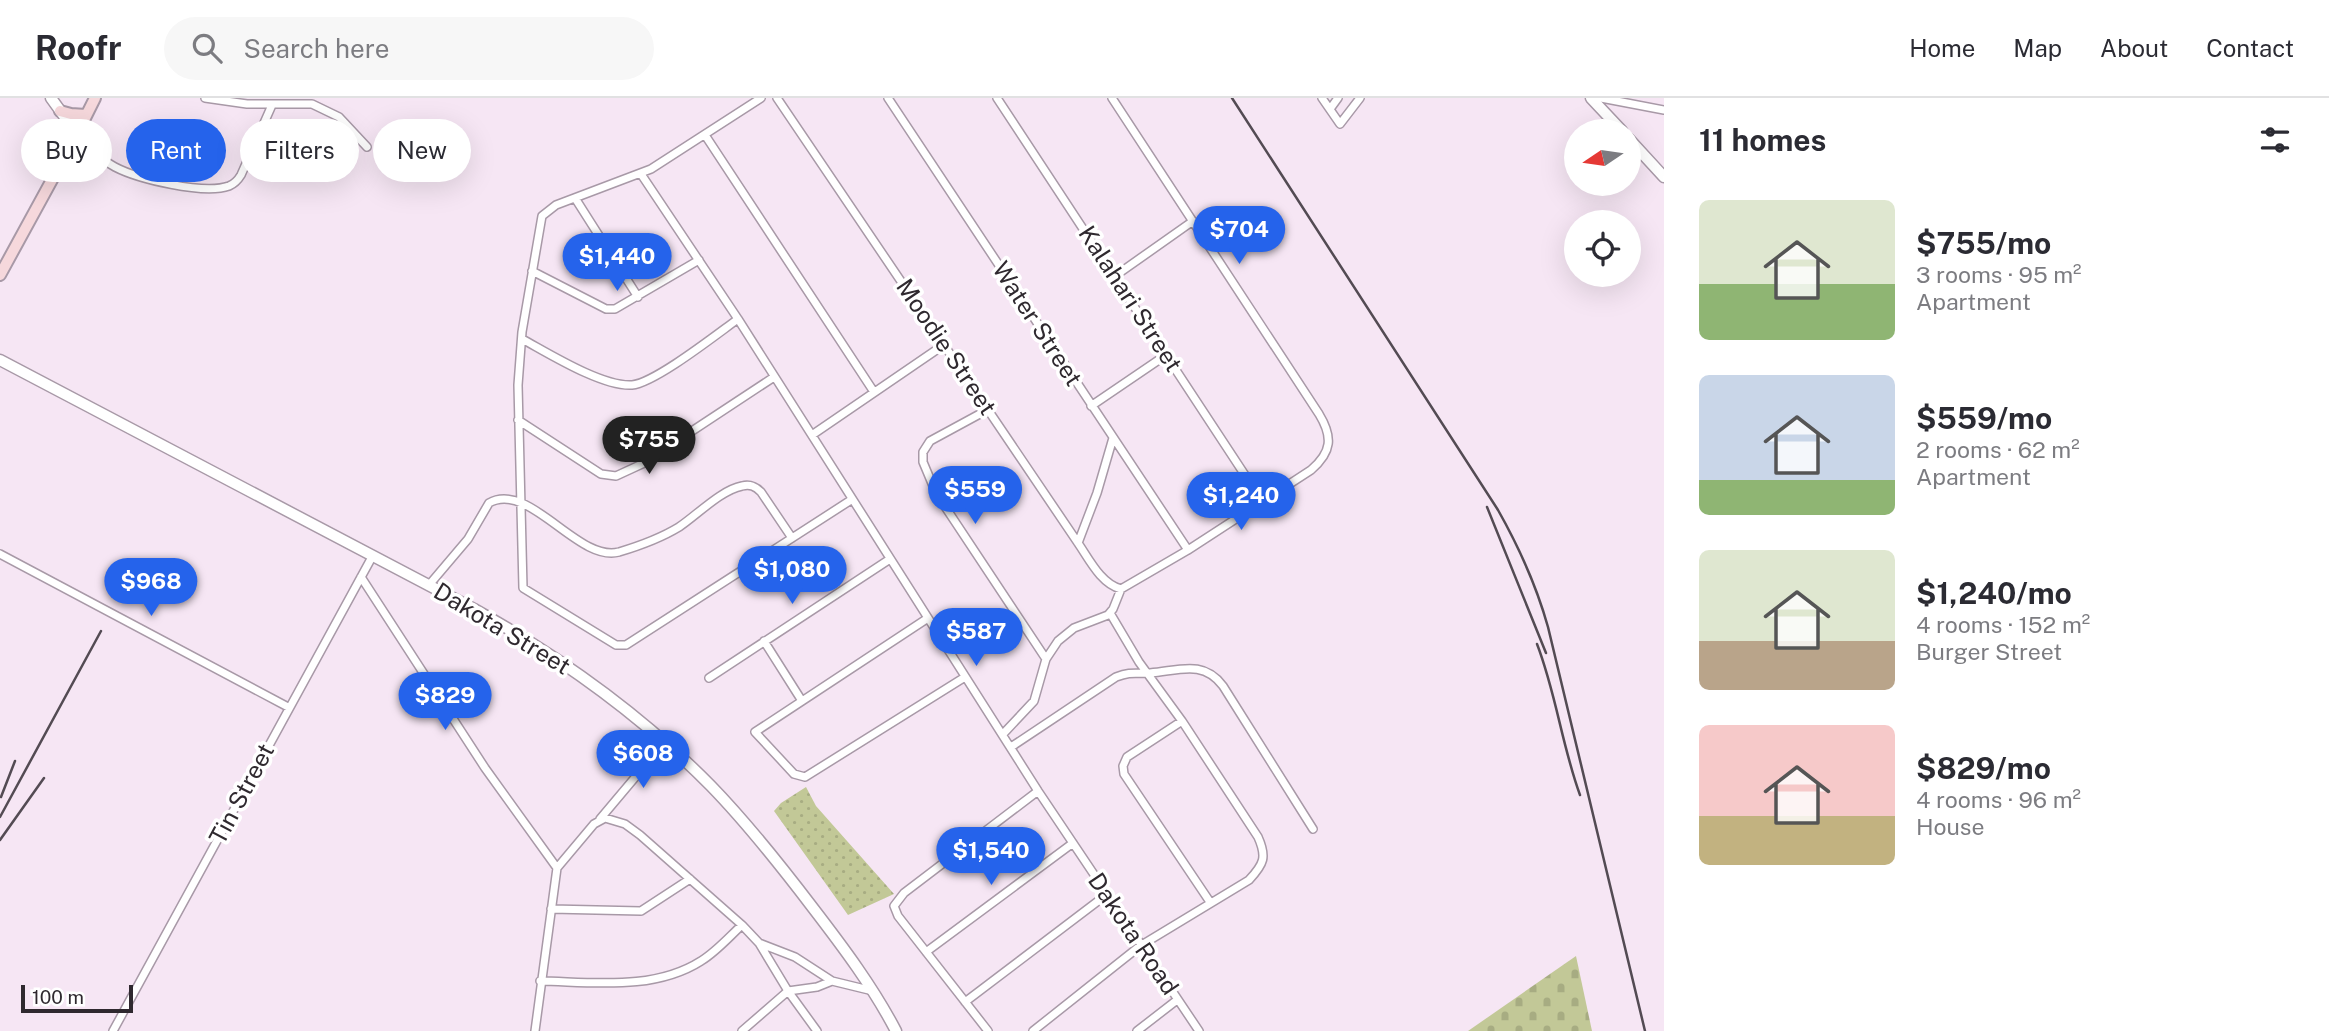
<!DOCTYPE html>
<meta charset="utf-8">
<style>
body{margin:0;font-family:"Public Sans",sans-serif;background:#f7f7f7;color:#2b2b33;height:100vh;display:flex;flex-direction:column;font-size:26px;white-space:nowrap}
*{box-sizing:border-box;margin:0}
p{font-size:23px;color:#7c7c81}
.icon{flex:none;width:38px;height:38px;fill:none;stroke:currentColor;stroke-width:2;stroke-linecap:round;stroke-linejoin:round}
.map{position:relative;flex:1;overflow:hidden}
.drawer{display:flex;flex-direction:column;background:#fff;width:665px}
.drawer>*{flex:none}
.guide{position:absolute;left:21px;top:21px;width:665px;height:63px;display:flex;gap:14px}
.needle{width:46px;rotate:257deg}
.fabs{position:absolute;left:1564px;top:21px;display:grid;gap:14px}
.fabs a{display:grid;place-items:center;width:77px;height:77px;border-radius:50%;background:#fff;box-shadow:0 7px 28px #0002;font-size:35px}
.scale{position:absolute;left:21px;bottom:18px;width:112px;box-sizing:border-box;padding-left:7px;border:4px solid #2f292f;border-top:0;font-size:19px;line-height:24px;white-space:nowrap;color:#2f292f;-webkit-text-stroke:5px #fff;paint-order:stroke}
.price{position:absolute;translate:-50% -60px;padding:0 16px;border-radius:24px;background:#2563eb;color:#fff;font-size:23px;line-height:46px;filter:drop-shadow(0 2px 4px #0008)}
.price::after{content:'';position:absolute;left:50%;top:42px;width:21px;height:16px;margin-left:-10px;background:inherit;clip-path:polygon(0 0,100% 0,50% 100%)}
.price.current{background:#222;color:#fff}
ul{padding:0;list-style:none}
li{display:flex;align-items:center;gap:21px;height:175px;padding:0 35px}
li span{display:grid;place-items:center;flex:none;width:196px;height:140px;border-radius:10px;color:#555}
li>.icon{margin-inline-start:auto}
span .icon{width:84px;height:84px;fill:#fffc;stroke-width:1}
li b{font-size:30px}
h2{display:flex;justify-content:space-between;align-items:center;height:84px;padding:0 35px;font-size:30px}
.tag{padding:0 24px;border-radius:32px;background:#fff;box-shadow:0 7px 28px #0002;font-size:24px;line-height:63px}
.tag.current{background:#2563eb;color:#fff}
header{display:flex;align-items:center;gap:42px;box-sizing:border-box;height:98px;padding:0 35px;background:#fff;border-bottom:2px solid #e1e1e2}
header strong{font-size:33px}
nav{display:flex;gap:38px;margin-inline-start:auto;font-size:24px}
.search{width:490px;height:63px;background:#f7f7f7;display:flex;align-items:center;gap:18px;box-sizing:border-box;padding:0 24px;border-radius:38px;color:#7c7c81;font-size:26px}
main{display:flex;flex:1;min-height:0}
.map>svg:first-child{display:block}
</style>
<header>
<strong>Roofr</strong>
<div class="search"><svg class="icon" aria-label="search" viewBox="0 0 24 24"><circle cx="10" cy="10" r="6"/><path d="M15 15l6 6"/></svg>Search here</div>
<nav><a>Home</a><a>Map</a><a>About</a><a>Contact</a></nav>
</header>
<main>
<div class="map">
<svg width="1664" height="933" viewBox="0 0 1664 933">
<defs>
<pattern id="cemetery-stones" width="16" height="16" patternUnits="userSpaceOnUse" patternTransform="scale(1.75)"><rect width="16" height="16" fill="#c2c897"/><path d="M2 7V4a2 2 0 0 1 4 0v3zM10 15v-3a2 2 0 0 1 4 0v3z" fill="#a7ac82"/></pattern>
<pattern id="park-dots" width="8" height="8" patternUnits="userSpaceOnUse" patternTransform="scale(1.75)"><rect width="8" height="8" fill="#c2c897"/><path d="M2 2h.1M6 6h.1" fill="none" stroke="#a7ac82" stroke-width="1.8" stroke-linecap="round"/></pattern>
</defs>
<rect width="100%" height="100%" fill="#f6e6f4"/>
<path fill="url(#cemetery-stones)" d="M 1576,858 L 1592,933 L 1468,933 Z"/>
<path fill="url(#park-dots)" d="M 806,689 L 816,708 L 894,796 L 848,817 L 774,713 L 781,705 Z"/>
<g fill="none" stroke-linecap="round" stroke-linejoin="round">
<defs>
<path id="minor" d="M 205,0 L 247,6 L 312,6 L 339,19 L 367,49
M 761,0 L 651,71 L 556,107 L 542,118 L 522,234 L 518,287 L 523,490 L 616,547 L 626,547 L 851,402
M 777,0 L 1078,445 C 1089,461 1101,486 1121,491
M 888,0 L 1188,452
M 997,0 L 1262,403
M 1112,0 L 1319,316 C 1333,339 1332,354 1311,372 L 1188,452 L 1121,491
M 1322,0 L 1340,26 L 1360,0
M 1601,0 L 1664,12
M 1330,11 L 1338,0
M 77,36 C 89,49 100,61 115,69 C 138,81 204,97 229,88 C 234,86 238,82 241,77 L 272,7
M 705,37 L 874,294
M 641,76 L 738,221 L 1038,693 L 1199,933
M 575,100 L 638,199
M 532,173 L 606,211 L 615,211 L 699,162
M 1115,178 L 1193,123
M 522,241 C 548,255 602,289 632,287 C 655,285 717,236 738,221
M 1091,308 L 1166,257
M 989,311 L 930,343 L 923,354 L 923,364 L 936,395 L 1046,561
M 518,322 L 601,376 L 616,378 L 642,366 L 774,279
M 812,337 L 945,246
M 1078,445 L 1097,395 L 1113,340
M 0,456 L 288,609
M 361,479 L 485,670 L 557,770
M 429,487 L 468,441 L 489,405 C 529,382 578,465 619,454 C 639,448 661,440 679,429 C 697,417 721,392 742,388 C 750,386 755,388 761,394 L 792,440
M 928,520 L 755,634 L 794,676 L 805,679 L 965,579
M 764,543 L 802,603
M 709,580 L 890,461
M 1182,623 L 1127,659 L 1123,668 L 1124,676 L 1210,804
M 1003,636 L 1034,603 L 1046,561 L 1058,543 L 1074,530 L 1108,517 L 1113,511 L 1121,491
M 1011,649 L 1116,579 C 1132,573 1135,576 1150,575 C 1178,573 1203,561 1223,588 L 1313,731
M 600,721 L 664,645
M 551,811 L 641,813 L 690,781
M 759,845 L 795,859 L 832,883 L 873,893
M 926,854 L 1073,745
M 540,883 C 593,884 654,893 701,863 C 716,854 729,839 742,827
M 965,904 L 1106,797
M 113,933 L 372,459
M 535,933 L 557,770 L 594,726 L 605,720 L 625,726 L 640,737 L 742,827 L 759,845 L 788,893 L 817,933
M 742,933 L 788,893 L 817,889 L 832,883
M 988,933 L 898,818 L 894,808 L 904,795 L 1038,693
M 1033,933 L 1140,848 L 1249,782 C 1264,766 1267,759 1258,739 L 1182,623 L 1139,564 L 1110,515
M 1137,933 L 1177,902"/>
<path id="tertiary" d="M 51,0 L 77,36
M 1591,0 L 1622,33
M 1629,41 L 1664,79
M 0,262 L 474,511 C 560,559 642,618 711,688 C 748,726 781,768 813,810 C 843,849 873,889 896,933"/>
<path id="secondary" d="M 60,13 L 71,16 L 86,17
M 0,177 L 77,36 L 95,0"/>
</defs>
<use href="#minor" stroke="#a899a7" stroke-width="10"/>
<use href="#tertiary" stroke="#a899a7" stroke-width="13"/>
<use href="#secondary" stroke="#a899a7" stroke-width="14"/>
<use href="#minor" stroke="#fff" stroke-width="7"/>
<use href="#tertiary" stroke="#fff" stroke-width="10"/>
<use href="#secondary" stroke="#f6d8dc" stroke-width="10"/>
<path stroke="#534b53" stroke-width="2.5" d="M 1232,0 L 1498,412 C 1520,451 1536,486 1548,529 L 1645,933
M 1487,409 L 1546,555
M 1537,546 C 1556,595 1562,648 1580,697
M 1,699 L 15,663
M 0,719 L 101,533
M 0,742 L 44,680"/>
</g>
<g text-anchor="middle" stroke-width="7" stroke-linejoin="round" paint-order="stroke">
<g font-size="24" fill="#2f292f" stroke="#fff">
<text transform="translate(1130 201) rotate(57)" y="8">Kalahari Street</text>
<text transform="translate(1037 226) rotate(57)" y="8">Water Street</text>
<text transform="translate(946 249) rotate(56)" y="8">Moodie Street</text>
<text transform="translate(502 531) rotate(31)" y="8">Dakota Street</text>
<text transform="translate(242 696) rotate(-62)" y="8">Tin Street</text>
<text transform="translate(1133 836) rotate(56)" y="8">Dakota Road</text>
</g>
</g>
</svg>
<div class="fabs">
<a><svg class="needle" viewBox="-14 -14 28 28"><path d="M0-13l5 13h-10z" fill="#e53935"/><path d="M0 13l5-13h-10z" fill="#7c7c81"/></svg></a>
<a><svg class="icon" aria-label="locate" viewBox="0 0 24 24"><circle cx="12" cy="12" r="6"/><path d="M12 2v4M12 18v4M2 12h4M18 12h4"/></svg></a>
</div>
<div class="scale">100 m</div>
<b class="price" style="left:1239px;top:168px">$704</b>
<b class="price" style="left:617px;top:195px">$1,440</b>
<b class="price current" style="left:649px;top:378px">$755</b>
<b class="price" style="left:975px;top:428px">$559</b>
<b class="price" style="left:1241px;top:434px">$1,240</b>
<b class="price" style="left:792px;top:508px">$1,080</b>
<b class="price" style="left:151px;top:520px">$968</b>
<b class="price" style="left:976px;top:570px">$587</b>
<b class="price" style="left:445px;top:634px">$829</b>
<b class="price" style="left:643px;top:692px">$608</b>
<b class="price" style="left:991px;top:789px">$1,540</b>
<div class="guide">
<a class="tag">Buy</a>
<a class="tag current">Rent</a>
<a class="tag">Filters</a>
<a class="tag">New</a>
</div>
</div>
<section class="drawer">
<h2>11 homes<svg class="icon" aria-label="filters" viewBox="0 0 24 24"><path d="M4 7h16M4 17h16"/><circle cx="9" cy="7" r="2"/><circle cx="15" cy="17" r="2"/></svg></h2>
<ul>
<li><span style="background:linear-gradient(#dfe7d0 60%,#8fb573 0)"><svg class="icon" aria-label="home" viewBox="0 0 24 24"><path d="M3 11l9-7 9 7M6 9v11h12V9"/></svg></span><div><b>$755/mo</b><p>3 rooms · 95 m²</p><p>Apartment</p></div></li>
<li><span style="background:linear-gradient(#c9d6e8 75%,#8fb573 0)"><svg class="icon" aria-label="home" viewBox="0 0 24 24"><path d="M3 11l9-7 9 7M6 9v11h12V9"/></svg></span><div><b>$559/mo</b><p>2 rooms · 62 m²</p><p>Apartment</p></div></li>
<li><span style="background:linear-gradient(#dfe7d0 65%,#b9a48a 0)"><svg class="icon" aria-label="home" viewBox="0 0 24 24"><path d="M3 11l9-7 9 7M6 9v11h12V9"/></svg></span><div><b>$1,240/mo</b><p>4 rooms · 152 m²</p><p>Burger Street</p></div></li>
<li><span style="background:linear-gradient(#f6c9c9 65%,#c2b280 0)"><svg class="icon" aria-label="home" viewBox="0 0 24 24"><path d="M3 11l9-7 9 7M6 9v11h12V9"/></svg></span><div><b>$829/mo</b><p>4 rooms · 96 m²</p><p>House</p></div></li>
</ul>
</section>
</main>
